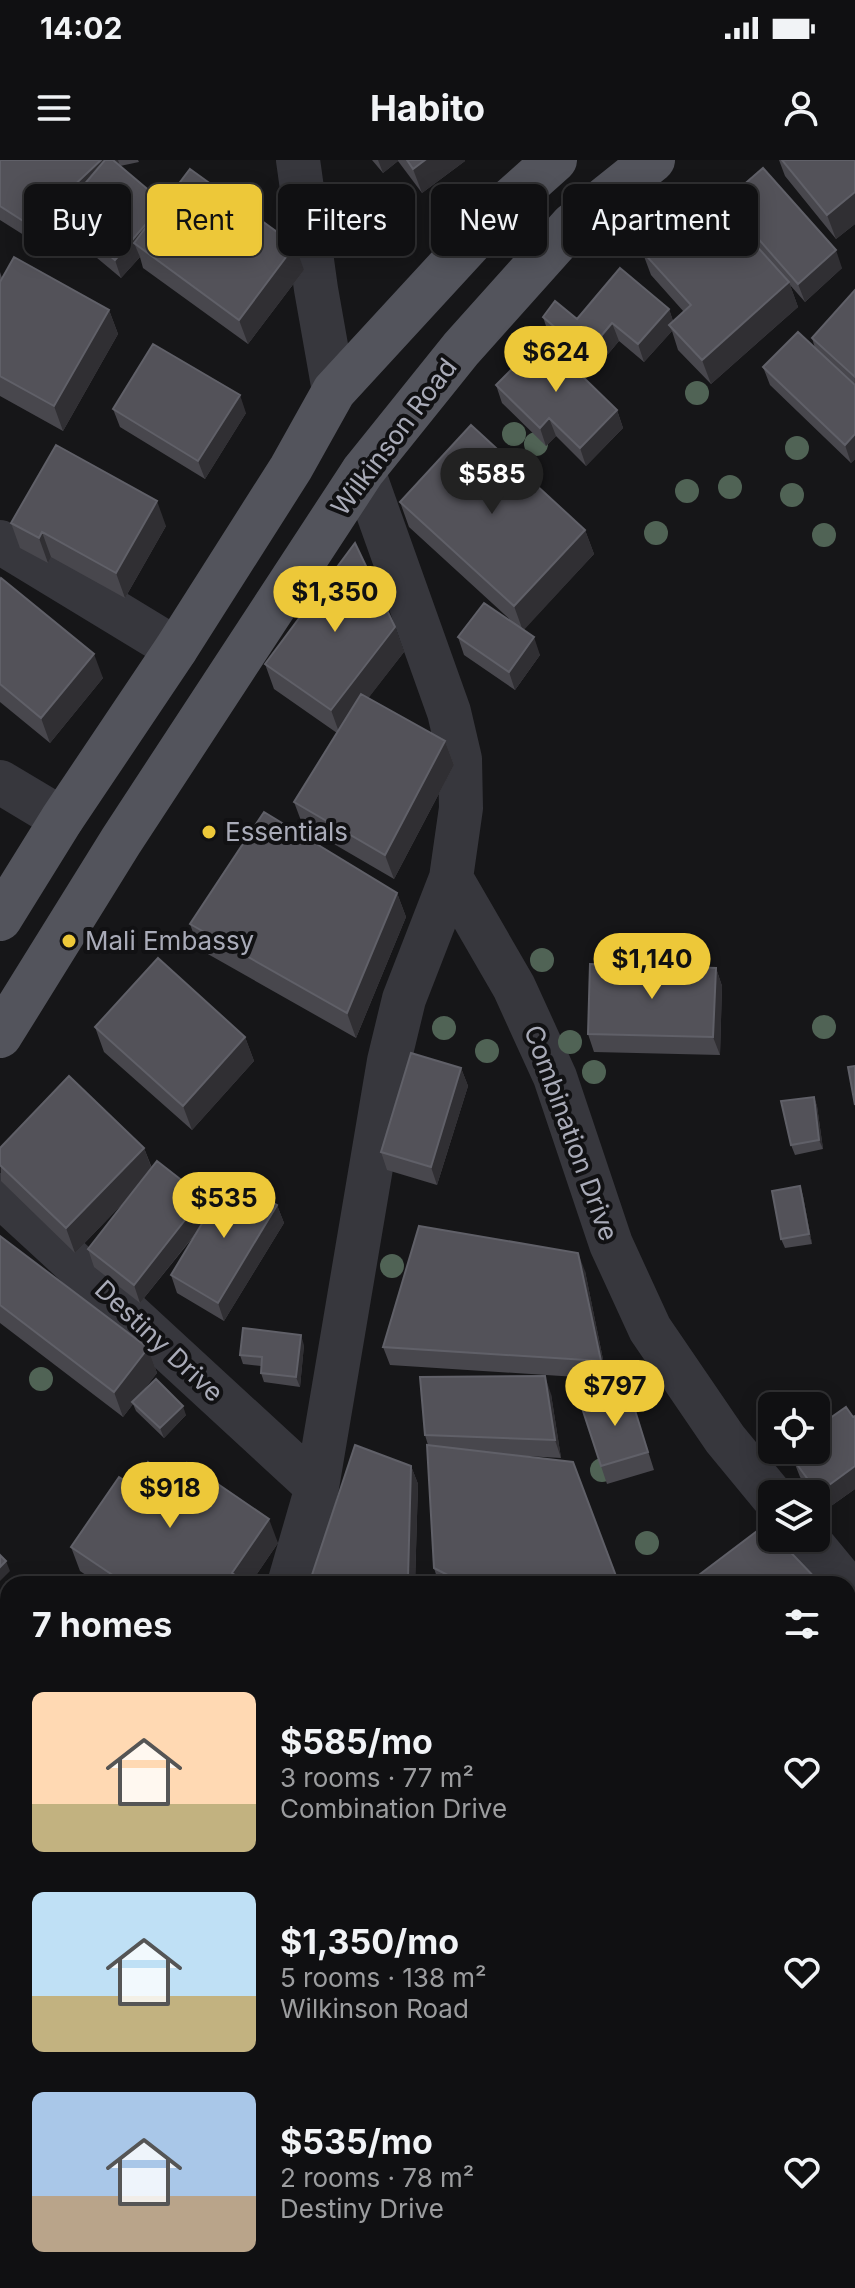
<!DOCTYPE html>
<meta charset="utf-8">
<style>
body{margin:0;font-family:Inter,sans-serif;background:#1e1e20;color:#f1f3f6;height:100vh;display:flex;flex-direction:column;font-size:30px;white-space:nowrap}
*{box-sizing:border-box;margin:0}
p{font-size:26px;color:#9c9d9f}
.icon{flex:none;width:44px;height:44px;fill:none;stroke:currentColor;stroke-width:2;stroke-linecap:round;stroke-linejoin:round}
.map{position:relative;flex:1;overflow:hidden}
.side{position:absolute;left:0px;top:1416px;width:856px;height:712px;display:flex;flex-direction:column;background:#101012;border-radius:24px 24px 0 0;box-shadow:0 4px 20px #0003,0 0 0 2px #303032}
.side>*{flex:none}
.top-card{position:absolute;left:24px;top:24px;width:808px;height:72px;display:flex;gap:16px}
.controls{position:absolute;left:758px;top:1232px;display:grid;gap:16px}
.controls a{display:grid;place-items:center;width:72px;height:72px;border-radius:12px;background:#101012;box-shadow:0 4px 20px #0003,0 0 0 2px #303032;font-size:40px}
.price{position:absolute;translate:-50% -68px;padding:0 18px;border-radius:28px;background:#edc839;color:#111;font-size:26px;line-height:52px;filter:drop-shadow(0 2px 4px #0008)}
.price::after{content:'';position:absolute;left:50%;top:48px;width:24px;height:18px;margin-left:-12px;background:inherit;clip-path:polygon(0 0,100% 0,50% 100%)}
.price.selected{background:#222;color:#fff}
ul{padding:0;list-style:none}
li{display:flex;align-items:center;gap:24px;height:200px;padding:0 32px}
li span{display:grid;place-items:center;flex:none;width:224px;height:160px;border-radius:12px;color:#555}
li>.icon{margin-inline-start:auto}
span .icon{width:96px;height:96px;fill:#fffc;stroke-width:1}
li b{font-size:34px}
h2{display:flex;justify-content:space-between;align-items:center;height:96px;padding:0 32px;font-size:34px}
.pill{padding:0 28px;border-radius:12px;background:#101012;box-shadow:0 4px 20px #0003,0 0 0 2px #303032;font-size:28px;line-height:72px}
.pill.selected{background:#edc839;color:#111}
.status{display:flex;justify-content:space-between;align-items:center;height:56px;padding:0 40px;background:#101012;direction:ltr}
.status svg{height:22px;fill:currentColor}
header{display:flex;justify-content:space-between;align-items:center;height:104px;padding:0 32px;background:#101012;font-size:36px;font-weight:700}
.map>svg:first-child{display:block}
</style>
<div class="status"><b>14:02</b><svg viewBox="0 0 49 12"><path d="M0 12V9h3v3zM5 12V6h3v6zM10 12V3h3v9zM15 12V0h3v12zM26 1h20v11H26zM47 4h2v5h-2z"/></svg></div>
<header><svg class="icon" aria-label="menu" viewBox="0 0 24 24"><path d="M4 6h16M4 12h16M4 18h16"/></svg>Habito<svg class="icon" aria-label="person" viewBox="0 0 24 24"><circle cx="12" cy="8" r="4"/><path d="M4 21q1-7 8-7t8 7"/></svg></header>
<div class="map">
<svg width="855" height="2128" viewBox="0 0 855 2128">
<rect width="100%" height="100%" fill="#161618"/>
<g fill="none" stroke-linecap="round" stroke-linejoin="round">
<path stroke="#37373d" stroke-width="44" d="M 298,0 L 316,129 L 334,231
M 0,382 L 176,489
M 0,622 L 62,659
M 451,718 L 514,827 L 555,917 L 611,1084 L 650,1169 L 725,1279 L 772,1336
M 0,1035 L 317,1327
M 807,1378 L 845,1424
M 289,1424 L 317,1327 L 389,901 L 404,839 L 451,718 L 461,648 L 460,599 L 449,552 L 363,311
M 82,2128 L 84,2120"/>
<path stroke="#53545c" stroke-width="44" d="M 0,759 L 62,659 L 176,489 L 291,308 L 334,231 L 508,42 L 555,0
M 0,876 L 121,681 L 363,311 L 461,189 L 572,65 L 653,0"/>
</g>
<g fill="#506355">
<circle cx="697" cy="233" r="12"/>
<circle cx="514" cy="274" r="12"/>
<circle cx="536" cy="284" r="12"/>
<circle cx="797" cy="288" r="12"/>
<circle cx="730" cy="327" r="12"/>
<circle cx="687" cy="331" r="12"/>
<circle cx="792" cy="335" r="12"/>
<circle cx="656" cy="373" r="12"/>
<circle cx="824" cy="375" r="12"/>
<circle cx="542" cy="800" r="12"/>
<circle cx="824" cy="867" r="12"/>
<circle cx="444" cy="868" r="12"/>
<circle cx="570" cy="882" r="12"/>
<circle cx="487" cy="891" r="12"/>
<circle cx="594" cy="912" r="12"/>
<circle cx="392" cy="1106" r="12"/>
<circle cx="41" cy="1219" r="12"/>
<circle cx="602" cy="1310" r="12"/>
<circle cx="647" cy="1383" r="12"/>
</g>
<path fill="#48474d" d="M 0,0 L 138,0 L 139,2 L 120,6 L 164,43 L 304,110 L 248,184 L 143,108 L 140,97 L 121,118 L 66,72 L 62,61 L 38,84 L 0,60 Z
M 372,0 L 465,0 L 465,1 L 422,33 L 398,1 L 383,13 Z
M 779,0 L 855,0 L 855,64 L 836,79 L 785,16 Z
M 725,41 L 842,108 L 805,142 L 790,125 L 798,147 L 711,224 L 678,190 L 672,171 L 644,202 L 619,181 L 593,212 L 549,175 L 543,157 L 577,159 L 669,149 L 673,161 L 684,152 L 651,115 L 642,91 L 731,58 Z
M 0,112 L 2,118 L 109,150 L 118,174 L 63,271 L 0,236 Z
M 855,130 L 855,299 L 851,303 L 770,225 L 763,207 L 815,188 L 812,178 Z
M 496,225 L 617,250 L 623,268 L 586,306 L 556,276 L 546,286 L 502,243 Z
M 113,249 L 246,253 L 205,319 L 120,267 Z
M 400,342 L 585,370 L 594,394 L 523,470 L 540,495 L 515,530 L 464,495 L 458,477 L 517,466 L 409,367 Z
M 11,363 L 166,366 L 125,438 L 51,397 L 48,403 L 20,388 Z
M 0,420 L 103,518 L 50,583 L 0,542 Z
M 395,467 L 404,492 L 368,538 L 445,581 L 454,605 L 394,719 L 303,666 L 294,642 L 337,573 L 274,529 L 265,504 Z
M 397,733 L 406,757 L 356,878 L 199,789 L 190,764 Z
M 716,808 L 722,826 L 720,895 L 594,892 L 588,874 Z
M 95,867 L 245,877 L 254,901 L 192,970 L 104,892 Z
M 461,908 L 468,926 L 437,1025 L 387,1010 L 381,992 Z
M 814,937 L 817,946 L 823,989 L 795,995 L 791,985 Z
M 0,988 L 144,988 L 152,1008 L 209,1053 L 277,1045 L 284,1063 L 224,1161 L 177,1133 L 171,1115 L 198,1071 L 140,1143 L 94,1107 L 88,1089 L 127,1039 L 75,1093 L 1,1021 Z
M 800,1026 L 803,1036 L 812,1084 L 785,1088 L 781,1079 Z
M 0,1076 L 148,1188 L 157,1213 L 141,1233 L 186,1255 L 164,1278 L 136,1251 L 133,1244 L 123,1257 L 0,1163 Z
M 585,1111 L 607,1219 L 390,1205 L 383,1187 Z
M 304,1185 L 300,1227 L 264,1222 L 261,1213 L 261,1206 L 243,1204 L 240,1195 Z
M 629,1231 L 654,1310 L 607,1324 L 601,1306 Z
M 551,1234 L 561,1298 L 526,1296 L 619,1424 L 439,1424 L 434,1408 L 428,1285 L 425,1275 Z
M 855,1256 L 855,1329 L 824,1351 L 816,1339 L 816,1334 L 812,1334 L 800,1317 L 793,1299 Z
M 411,1306 L 418,1324 L 415,1424 L 309,1424 Z
M 175,1321 L 278,1383 L 250,1424 L 99,1424 L 80,1411 L 71,1387 L 132,1325 Z
M 855,1564 L 855,1665 L 848,1654 L 848,1569 Z
M 855,1719 L 855,1776 L 848,1770 L 848,1726 Z
M 855,1819 L 855,1868 L 848,1860 L 848,1825 Z
M 848,1951 L 855,1951 L 855,1987 L 848,1987 Z
M 0,2012 L 8,2016 L 8,2098 L 0,2094 Z
M 109,2120 L 177,2120 L 175,2128 L 112,2128 Z"/>
<path fill="#302f33" d="M 101,0 L 118,0 L 120,6 L 59,54 L 62,61 L 38,84 L 31,66 Z
M 378,0 L 398,0 L 398,1 L 383,13 Z
M 425,0 L 465,0 L 465,1 L 422,33 L 413,9 Z
M 855,32 L 855,64 L 836,79 L 827,55 Z
M 164,43 L 134,83 L 140,97 L 121,118 L 115,100 Z
M 295,85 L 304,110 L 248,184 L 239,160 Z
M 836,90 L 842,108 L 805,142 L 798,124 Z
M 789,122 L 798,147 L 711,224 L 702,200 Z
M 669,149 L 675,167 L 669,165 L 672,171 L 644,202 L 638,184 Z
M 109,150 L 118,174 L 63,271 L 54,246 Z
M 612,163 L 619,181 L 593,212 L 586,194 Z
M 240,235 L 246,253 L 205,319 L 198,301 Z
M 617,250 L 623,268 L 586,306 L 580,288 Z
M 549,258 L 556,276 L 546,286 L 540,268 Z
M 855,274 L 855,299 L 851,303 L 845,285 Z
M 157,341 L 166,366 L 125,438 L 116,413 Z
M 585,370 L 594,394 L 523,471 L 514,446 Z
M 42,372 L 51,397 L 48,403 L 39,378 Z
M 395,467 L 404,492 L 340,575 L 331,550 Z
M 534,477 L 540,495 L 515,530 L 509,512 Z
M 94,494 L 103,518 L 50,583 L 41,558 Z
M 445,581 L 454,605 L 394,719 L 385,695 Z
M 397,733 L 406,757 L 356,878 L 347,853 Z
M 716,808 L 722,826 L 720,895 L 713,877 Z
M 245,877 L 254,901 L 192,970 L 183,946 Z
M 461,908 L 468,926 L 437,1025 L 431,1007 Z
M 814,937 L 817,946 L 823,989 L 819,980 Z
M 144,988 L 153,1012 L 75,1093 L 66,1068 Z
M 800,1026 L 803,1036 L 812,1084 L 809,1074 Z
M 203,1037 L 210,1055 L 140,1143 L 134,1125 Z
M 277,1045 L 284,1063 L 224,1161 L 218,1143 Z
M 578,1093 L 585,1111 L 607,1219 L 601,1201 Z
M 301,1175 L 304,1185 L 300,1227 L 296,1217 Z
M 148,1188 L 157,1213 L 123,1257 L 114,1232 Z
M 545,1216 L 551,1234 L 561,1298 L 555,1280 Z
M 183,1246 L 186,1255 L 164,1278 L 160,1268 Z
M 411,1306 L 418,1324 L 415,1424 L 410,1424 L 408,1418 Z
M 855,1306 L 855,1329 L 824,1351 L 818,1333 Z
M 269,1359 L 278,1383 L 250,1424 L 235,1424 L 232,1413 Z
M 6,1401 L 10,1411 L 0,1421 L 0,1407 Z
M 8,1641 L 8,1683 L 0,1698 L 0,1656 Z
M 164,2120 L 177,2120 L 175,2128 L 162,2128 Z
M 248,2120 L 257,2120 L 256,2128 L 247,2128 Z
M 449,2120 L 461,2120 L 459,2128 L 446,2128 Z"/>
<path fill="#535259" stroke="#606068" stroke-width="2" d="M 0,0 L 101,0 L 31,66 L 0,46 Z
M 105,0 L 113,0 L 164,43 L 115,100 L 59,54 Z
M 407,0 L 425,0 L 413,9 Z
M 782,0 L 855,0 L 855,32 L 827,55 Z
M 763,8 L 836,90 L 798,124 L 725,41 Z
M 190,9 L 295,85 L 239,160 L 134,83 Z
M 708,32 L 789,122 L 702,200 L 669,165 L 691,145 L 642,91 Z
M 14,97 L 109,150 L 54,246 L 0,216 L 0,122 Z
M 620,108 L 669,149 L 638,184 L 612,163 L 586,194 L 543,157 L 555,141 L 577,159 Z
M 855,130 L 855,217 L 812,178 Z
M 798,172 L 855,225 L 855,274 L 845,285 L 763,207 Z
M 543,178 L 617,250 L 580,288 L 549,258 L 540,268 L 496,225 Z
M 153,184 L 240,235 L 198,301 L 113,249 Z
M 471,265 L 585,370 L 514,446 L 400,342 Z
M 56,285 L 157,341 L 116,413 L 42,372 L 39,378 L 11,363 Z
M 355,383 L 395,467 L 331,550 L 265,504 Z
M 1,418 L 94,494 L 41,558 L 0,524 L 0,420 Z
M 484,443 L 534,477 L 509,512 L 458,477 Z
M 361,534 L 445,581 L 385,695 L 294,642 Z
M 264,652 L 397,733 L 347,853 L 190,764 Z
M 158,798 L 245,877 L 183,946 L 95,867 Z
M 590,804 L 716,808 L 713,877 L 588,874 Z
M 411,893 L 461,908 L 431,1007 L 381,992 Z
M 855,906 L 855,945 L 848,907 Z
M 69,916 L 144,988 L 66,1068 L 0,1005 L 0,988 Z
M 814,937 L 819,980 L 791,985 L 781,941 Z
M 157,1001 L 203,1037 L 134,1125 L 88,1089 Z
M 230,1017 L 277,1045 L 218,1143 L 171,1115 Z
M 800,1026 L 809,1074 L 781,1079 L 772,1031 Z
M 419,1066 L 578,1093 L 601,1201 L 383,1187 Z
M 0,1076 L 148,1188 L 114,1232 L 0,1145 Z
M 243,1168 L 301,1175 L 296,1217 L 261,1213 L 262,1197 L 240,1195 Z
M 545,1216 L 555,1280 L 425,1275 L 420,1217 Z
M 156,1219 L 183,1246 L 160,1268 L 132,1242 Z
M 629,1231 L 648,1292 L 601,1306 L 581,1245 Z
M 846,1247 L 853,1257 L 855,1256 L 855,1306 L 818,1333 L 793,1299 L 806,1290 L 816,1290 L 816,1268 Z
M 355,1285 L 411,1306 L 408,1418 L 339,1424 L 309,1424 Z
M 427,1285 L 573,1302 L 619,1424 L 465,1424 L 434,1408 Z
M 148,1302 L 175,1321 L 187,1303 L 269,1359 L 232,1413 L 239,1418 L 235,1424 L 126,1424 L 71,1387 L 119,1317 L 132,1325 Z
M 765,1365 L 772,1372 L 772,1378 L 777,1378 L 821,1424 L 687,1424 Z
M 0,1395 L 6,1401 L 0,1407 Z
M 0,1490 L 8,1495 L 8,1627 L 0,1622 Z
M 855,1564 L 855,1657 L 848,1646 L 848,1569 Z
M 0,1625 L 8,1629 L 8,1641 L 0,1656 Z
M 855,1719 L 855,1765 L 848,1758 L 848,1726 Z
M 855,1819 L 855,1854 L 848,1846 L 848,1825 Z
M 848,1951 L 855,1951 L 855,1978 L 848,1978 Z
M 0,2012 L 8,2016 L 8,2083 L 0,2079 Z
M 0,2097 L 8,2100 L 8,2120 L 49,2120 L 54,2122 L 51,2128 L 0,2128 Z
M 848,2118 L 855,2120 L 855,2128 L 839,2128 L 841,2120 L 848,2120 Z
M 125,2120 L 164,2120 L 162,2128 L 149,2128 Z
M 189,2120 L 248,2120 L 247,2128 L 188,2128 Z
M 388,2120 L 449,2120 L 446,2128 L 386,2128 Z"/>
<g fill="#edc839" stroke="#111113" stroke-width="3">
<circle cx="209" cy="672" r="8"/>
<circle cx="69" cy="781" r="8"/>
</g>
<g text-anchor="middle" stroke-width="8" stroke-linejoin="round" paint-order="stroke">
<g font-size="26" fill="#a9abb8" stroke="#111113">
<text transform="translate(394 277) rotate(-53)" y="9">Wilkinson Road</text>
<text transform="translate(571 973) rotate(70)" y="9">Combination Drive</text>
<text transform="translate(159 1181) rotate(43)" y="9">Destiny Drive</text>
</g>
<g font-size="26" fill="#a9abb8" stroke="#111113" text-anchor="start">
<text x="225" y="681">Essentials</text>
<text x="85" y="790">Mali Embassy</text>
</g>
</g>
</svg>
<div class="controls">
<a><svg class="icon" aria-label="locate" viewBox="0 0 24 24"><circle cx="12" cy="12" r="6"/><path d="M12 2v4M12 18v4M2 12h4M18 12h4"/></svg></a>
<a><svg class="icon" aria-label="layers" viewBox="0 0 24 24"><path d="M12 4l9 5-9 5-9-5zM3 14l9 5 9-5"/></svg></a>
</div>
<b class="price" style="left:556px;top:234px">$624</b>
<b class="price selected" style="left:492px;top:356px">$585</b>
<b class="price" style="left:335px;top:474px">$1,350</b>
<b class="price" style="left:652px;top:841px">$1,140</b>
<b class="price" style="left:224px;top:1080px">$535</b>
<b class="price" style="left:615px;top:1268px">$797</b>
<b class="price" style="left:170px;top:1370px">$918</b>
<div class="top-card">
<a class="pill">Buy</a>
<a class="pill selected">Rent</a>
<a class="pill">Filters</a>
<a class="pill">New</a>
<a class="pill">Apartment</a>
</div>
<section class="side">
<h2>7 homes<svg class="icon" aria-label="filters" viewBox="0 0 24 24"><path d="M4 7h16M4 17h16"/><circle cx="9" cy="7" r="2"/><circle cx="15" cy="17" r="2"/></svg></h2>
<ul>
<li><span style="background:linear-gradient(#ffd9b3 70%,#c2b280 0)"><svg class="icon" aria-label="home" viewBox="0 0 24 24"><path d="M3 11l9-7 9 7M6 9v11h12V9"/></svg></span><div><b>$585/mo</b><p>3 rooms · 77 m²</p><p>Combination Drive</p></div><svg class="icon" aria-label="heart" viewBox="0 0 24 24"><path d="M12 20l-8-8c-3-5 5-10 8-4 3-6 11-1 8 4z"/></svg></li>
<li><span style="background:linear-gradient(#bfe0f5 65%,#c2b280 0)"><svg class="icon" aria-label="home" viewBox="0 0 24 24"><path d="M3 11l9-7 9 7M6 9v11h12V9"/></svg></span><div><b>$1,350/mo</b><p>5 rooms · 138 m²</p><p>Wilkinson Road</p></div><svg class="icon" aria-label="heart" viewBox="0 0 24 24"><path d="M12 20l-8-8c-3-5 5-10 8-4 3-6 11-1 8 4z"/></svg></li>
<li><span style="background:linear-gradient(#a9c7e8 65%,#b9a48a 0)"><svg class="icon" aria-label="home" viewBox="0 0 24 24"><path d="M3 11l9-7 9 7M6 9v11h12V9"/></svg></span><div><b>$535/mo</b><p>2 rooms · 78 m²</p><p>Destiny Drive</p></div><svg class="icon" aria-label="heart" viewBox="0 0 24 24"><path d="M12 20l-8-8c-3-5 5-10 8-4 3-6 11-1 8 4z"/></svg></li>
</ul>
</section>
</div>
